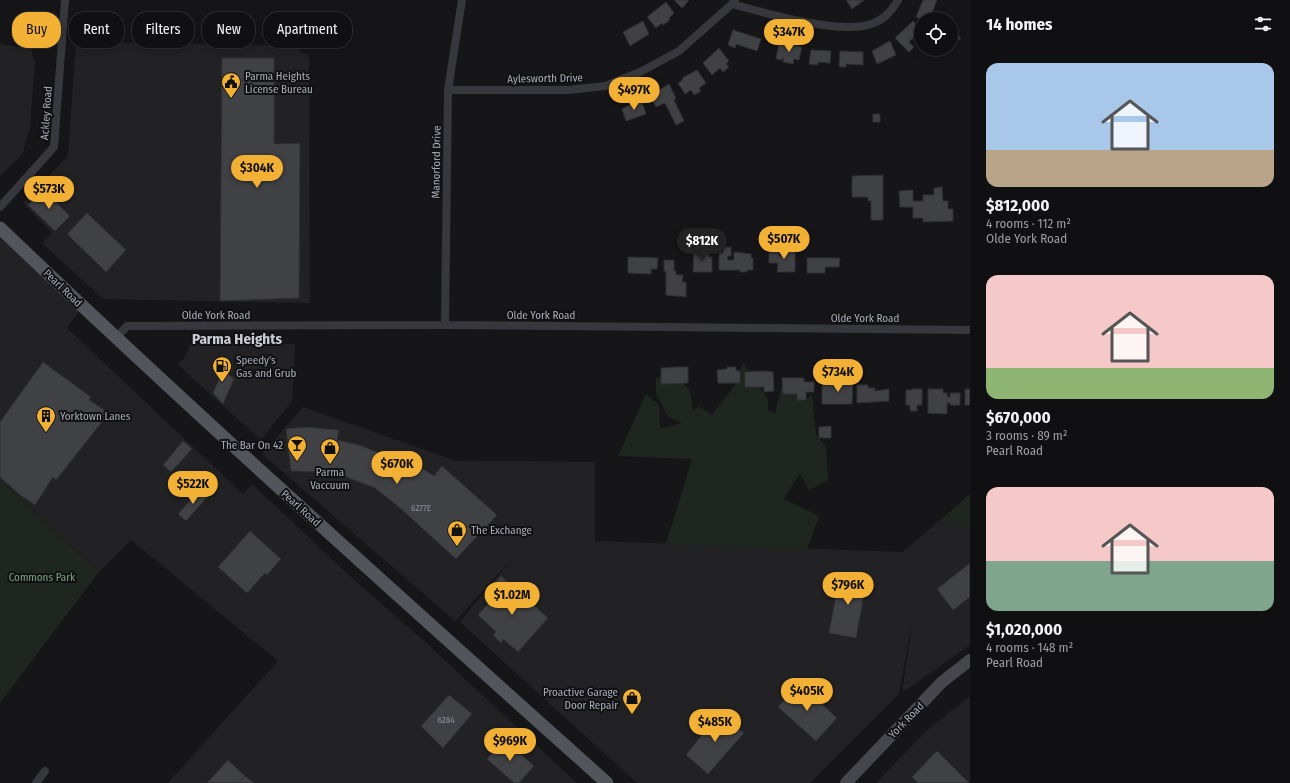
<!DOCTYPE html>
<meta charset="utf-8">
<style>
body{margin:0;font-family:"Fira Sans Condensed",sans-serif;background:#1e1e20;color:#f1f3f6;height:100vh;display:flex;flex-direction:column;font-size:15px;white-space:nowrap}
*{box-sizing:border-box;margin:0}
p{font-size:13px;color:#9c9d9f}
.icon{flex:none;width:22px;height:22px;fill:none;stroke:currentColor;stroke-width:2;stroke-linecap:round;stroke-linejoin:round}
.map{position:relative;flex:1;overflow:hidden}
.panel{display:flex;flex-direction:column;background:#101012;width:320px}
.panel>*{flex:none}
.hud{position:absolute;left:12px;top:12px;width:380px;height:36px;display:flex;gap:8px}
.fabs{position:absolute;left:914px;top:12px;display:grid;gap:8px}
.fabs a{display:grid;place-items:center;width:44px;height:44px;border-radius:50%;background:#101012;box-shadow:0 2px 10px #0003,0 0 0 1px #303032;font-size:20px}
.price{position:absolute;translate:-50% -34px;padding:0 9px;border-radius:14px;background:#f2b134;color:#111;font-size:13px;line-height:26px;filter:drop-shadow(0 1px 2px #0008)}
.price::after{content:'';position:absolute;left:50%;top:24px;width:12px;height:9px;margin-left:-6px;background:inherit;clip-path:polygon(0 0,100% 0,50% 100%)}
.price.current{background:#222;color:#fff}
ul{padding:0;list-style:none}
li{display:grid;align-content:center;gap:8px;height:212px;padding:0 16px}
li span{display:grid;place-items:center;height:124px;border-radius:12px;color:#555}
li>.icon{margin-inline-start:auto}
span .icon{width:72px;height:72px;fill:#fffc;stroke-width:1}
li b{font-size:17px}
h2{display:flex;justify-content:space-between;align-items:center;height:48px;padding:0 16px;font-size:17px}
.chip{padding:0 14px;border-radius:16px;background:#101012;box-shadow:0 2px 10px #0003,0 0 0 1px #303032;font-size:14px;line-height:36px}
.chip.current{background:#f2b134;color:#111}
main{display:flex;flex:1;min-height:0}
.map>svg:first-child{display:block}
</style>
<main>
<div class="map">
<svg width="970" height="783" viewBox="0 0 970 783">
<rect width="100%" height="100%" fill="#161618"/>
<path fill="#222225" d="M 76,42 L 292,46 L 309,56 L 310,303 L 103,299 L 42,243 L 52,233 L 23,203 L 68,156 Z
M 0,44 L 31,49 L 35,61 L 30,127 L 22,155 L 0,176 Z
M 0,238 L 81,309 L 67,328 L 243,494 L 252,484 L 352,578 L 421,638 L 577,783 L 168,783 L 278,661 L 131,540 L 99,572 L 0,480 Z
M 190,344 L 295,344 L 292,401 L 261,440 L 178,365 L 187,354 Z
M 303,407 L 456,461 L 595,462 L 595,541 L 902,552 L 938,522 L 970,527 L 970,645 L 902,693 L 913,617 L 899,694 L 810,783 L 637,783 L 460,622 L 513,558 L 455,621 L 262,454 Z
M 970,696 L 970,783 L 876,783 L 925,732 Z"/>
<path fill="#1e261f" d="M 743,363 L 768,400 L 768,410 L 775,413 L 782,385 L 806,400 L 812,394 L 816,435 L 826,447 L 828,480 L 809,490 L 800,473 L 784,499 L 819,516 L 807,550 L 666,544 L 692,459 L 618,456 L 646,394 L 659,405 L 660,429 L 682,423 L 668,417 L 656,394 L 656,378 L 674,373 L 690,391 L 693,411 L 699,406 L 712,415 L 735,385 Z
M 0,480 L 99,572 L 0,703 Z
M 970,494 L 970,527 L 938,522 Z"/>
<path fill="#404145" stroke="#303034" d="M 674,0 L 689,0 L 682,8 Z
M 846,0 L 864,0 L 852,9 Z
M 923,0 L 937,0 L 931,15 L 933,16 L 932,19 L 922,19 L 916,17 Z
M 666,2 L 674,13 L 669,18 L 670,20 L 663,25 L 662,23 L 656,28 L 647,17 Z
M 643,21 L 649,34 L 630,46 L 623,32 Z
M 913,21 L 921,31 L 909,42 L 914,47 L 909,52 L 895,38 Z
M 733,30 L 761,39 L 757,51 L 736,44 L 735,48 L 728,45 Z
M 955,32 L 961,38 L 956,42 L 951,37 Z
M 890,41 L 896,55 L 877,64 L 872,51 Z
M 779,43 L 802,47 L 799,60 L 794,59 L 793,64 L 783,62 L 784,57 L 782,60 L 776,59 Z
M 719,48 L 729,61 L 726,64 L 729,67 L 723,72 L 720,68 L 712,75 L 703,63 Z
M 811,50 L 831,51 L 830,63 L 818,62 L 818,65 L 809,64 Z
M 840,51 L 863,52 L 863,65 L 846,64 L 846,67 L 839,67 Z
M 222,58 L 274,58 L 274,144 L 300,143 L 299,298 L 220,301 Z
M 697,70 L 706,83 L 699,88 L 701,91 L 694,95 L 691,90 L 685,94 L 678,83 L 683,80 L 682,78 Z
M 669,84 L 676,98 L 674,100 L 684,121 L 676,125 L 665,103 L 656,107 L 650,96 Z
M 641,99 L 646,114 L 626,121 L 622,109 Z
M 873,114 L 880,114 L 880,122 L 873,122 Z
M 883,175 L 883,220 L 871,220 L 871,201 L 868,201 L 868,197 L 852,197 L 852,176 Z
M 942,187 L 943,201 L 948,201 L 948,209 L 953,209 L 953,221 L 923,222 L 923,218 L 913,218 L 913,207 L 900,207 L 899,191 L 913,190 L 913,201 L 923,201 L 923,195 L 934,195 L 934,188 Z
M 43,190 L 70,216 L 55,231 L 28,205 Z
M 87,213 L 126,250 L 106,272 L 67,234 Z
M 723,247 L 731,247 L 731,256 L 728,256 L 727,260 L 734,260 L 734,252 L 751,254 L 751,258 L 753,258 L 753,270 L 747,270 L 747,272 L 740,272 L 740,270 L 719,270 L 719,253 L 723,253 Z
M 782,248 L 795,248 L 795,272 L 777,272 L 778,263 L 769,263 L 769,252 L 779,252 L 779,256 L 782,256 Z
M 694,251 L 709,251 L 709,257 L 712,257 L 712,272 L 693,272 Z
M 628,257 L 658,258 L 657,269 L 651,269 L 651,274 L 628,273 Z
M 807,258 L 840,258 L 839,267 L 825,267 L 825,273 L 807,273 Z
M 664,260 L 674,260 L 674,271 L 676,271 L 676,275 L 683,275 L 682,282 L 686,282 L 686,297 L 666,295 L 666,271 L 664,271 Z
M 43,362 L 91,397 L 89,400 L 109,413 L 56,480 L 53,477 L 35,505 L 20,495 L 0,477 L 0,422 Z
M 677,367 L 688,367 L 688,383 L 661,384 L 661,368 Z
M 727,367 L 736,367 L 736,371 L 740,371 L 740,383 L 718,383 L 717,370 L 727,369 Z
M 223,370 L 234,379 L 223,404 L 213,393 Z
M 765,371 L 773,372 L 774,391 L 764,392 L 764,387 L 745,387 L 745,372 Z
M 782,378 L 804,378 L 804,382 L 814,382 L 814,392 L 806,392 L 806,400 L 797,400 L 797,394 L 783,394 Z
M 842,380 L 853,380 L 852,404 L 822,404 L 822,382 L 842,382 Z
M 857,385 L 868,385 L 868,388 L 875,388 L 875,391 L 889,389 L 889,401 L 857,403 Z
M 912,389 L 922,389 L 922,405 L 917,405 L 917,411 L 910,411 L 910,405 L 906,405 L 906,390 L 912,390 Z
M 928,389 L 943,389 L 943,393 L 947,393 L 947,397 L 950,397 L 950,393 L 960,393 L 960,405 L 950,405 L 950,403 L 947,403 L 947,414 L 928,413 Z
M 965,389 L 970,389 L 970,405 L 965,405 Z
M 831,426 L 831,438 L 819,438 L 819,427 Z
M 305,427 L 339,430 L 337,440 L 359,445 L 392,458 L 397,452 L 434,476 L 442,466 L 497,515 L 456,559 L 399,507 L 375,488 L 344,476 L 325,472 L 291,471 L 286,429 Z
M 183,441 L 192,449 L 171,472 L 163,465 Z
M 200,489 L 208,496 L 186,521 L 178,514 Z
M 250,531 L 281,559 L 267,575 L 265,573 L 247,593 L 218,567 Z
M 970,563 L 970,597 L 953,610 L 937,589 Z
M 840,573 L 867,578 L 856,638 L 829,633 Z
M 501,576 L 548,618 L 518,652 L 503,639 L 501,643 L 493,635 L 496,632 L 478,615 L 496,595 L 490,589 Z
M 799,683 L 837,718 L 816,741 L 778,707 Z
M 449,695 L 472,714 L 443,748 L 421,726 Z
M 719,713 L 744,733 L 708,774 L 686,755 Z
M 504,739 L 534,766 L 519,783 L 514,783 L 487,759 Z
M 937,751 L 969,783 L 918,783 L 912,777 Z
M 228,760 L 245,776 L 238,783 L 207,783 Z
M 245,776 L 254,783 L 238,783 Z"/>
<g fill="none" stroke-linecap="round" stroke-linejoin="round">
<path stroke="#37383d" stroke-width="8" d="M 732,4 C 766,13 839,35 871,24 C 884,20 892,11 898,0
M 448,90 L 569,90 L 605,86 L 640,72 L 679,51 L 732,4 L 735,0
M 0,207 L 54,147 L 65,0
M 445,325 L 448,90 L 462,0
M 116,338 L 127,326 L 445,325 L 970,330
M 36,783 L 45,771"/>
<path stroke="#45474d" stroke-width="12" d="M 846,783 L 942,682 L 970,660"/>
<path stroke="#53555c" stroke-width="13" d="M 0,228 C 198,417 403,600 607,783"/>
</g>
<defs>
<symbol id="civic-pin" viewBox="-11 -11 22 30"><path d="M0 17L-7.5 6A9.5 9.5 0 1 1 7.5 6Z" fill="#f2b134" stroke="#111113"/><path d="M-.6-6.5H3V-4.5H.6V-3L4-1V1h2V6H-6V1h2V-1L-.6-3ZM-1.2 2.5V6h2.4V2.5Z" fill="#111"/></symbol>
<symbol id="fuel-pin" viewBox="-11 -11 22 30"><path d="M0 17L-7.5 6A9.5 9.5 0 1 1 7.5 6Z" fill="#f2b134" stroke="#111113"/><path d="M-5.5-6h7V0h2V4h1.3V-2.5L3-4.5l.8-.8L6-3V5H2.5V1h-1V6h-7ZM-4.2-4.7v3.2H.2V-4.7Z" fill="#111"/></symbol>
<symbol id="building-pin" viewBox="-11 -11 22 30"><path d="M0 17L-7.5 6A9.5 9.5 0 1 1 7.5 6Z" fill="#f2b134" stroke="#111113"/><path d="M-4-6H4V6H1V3H-1V6H-4ZM-2.5-4.3h1.7v1.8h-1.7ZM.8-4.3h1.7v1.8H.8ZM-2.5-1h1.7V.8h-1.7ZM.8-1h1.7V.8H.8Z" fill="#111"/></symbol>
<symbol id="bar-pin" viewBox="-11 -11 22 30"><path d="M0 17L-7.5 6A9.5 9.5 0 1 1 7.5 6Z" fill="#f2b134" stroke="#111113"/><path d="M-6-5H6L.8 .8V4.5H3.5V6h-7V4.5H-.8V.8Z" fill="#111"/></symbol>
<symbol id="shop-pin" viewBox="-11 -11 22 30"><path d="M0 17L-7.5 6A9.5 9.5 0 1 1 7.5 6Z" fill="#f2b134" stroke="#111113"/><path d="M-5-2.5h2.3a2.7 3.5 0 0 1 5.4 0H5L5.5 6h-11ZM-1.5-2.5h3a1.5 2.3 0 0 0-3 0Z" fill="#111"/></symbol>
</defs>
<g fill-rule="evenodd">
<use href="#civic-pin" x="220" y="71" width="22" height="30"/>
<use href="#fuel-pin" x="211" y="355" width="22" height="30"/>
<use href="#building-pin" x="35" y="405" width="22" height="30"/>
<use href="#bar-pin" x="286" y="434" width="22" height="30"/>
<use href="#shop-pin" x="319" y="437" width="22" height="30"/>
<use href="#shop-pin" x="446" y="519" width="22" height="30"/>
<use href="#shop-pin" x="621" y="687" width="22" height="30"/>
</g>
<g text-anchor="middle" stroke-width="4" stroke-linejoin="round" paint-order="stroke">
<g font-size="9" fill="#8e929b">
<text x="421" y="511">6277E</text>
<text x="446" y="723">6284</text>
</g>
<g font-size="11" fill="#a8adb8" stroke="#111113" text-anchor="start">
<text x="245" y="80">Parma Heights<tspan x="245" dy="13">License Bureau</tspan></text>
<text x="236" y="364">Speedy's<tspan x="236" dy="13">Gas and Grub</tspan></text>
<text x="60" y="420">Yorktown Lanes</text>
<text x="283" y="449" text-anchor="end">The Bar On 42</text>
<text x="330" y="476" text-anchor="middle">Parma<tspan x="330" dy="13">Vaccuum</tspan></text>
<text x="471" y="534">The Exchange</text>
<text x="618" y="696" text-anchor="end">Proactive Garage<tspan x="618" dy="13">Door Repair</tspan></text>
</g>
<g font-size="11" fill="#a8adb8" stroke="#111113">
<text transform="translate(545 78) rotate(-1)" y="4">Aylesworth Drive</text>
<text transform="translate(46 113) rotate(-86)" y="4">Ackley Road</text>
<text transform="translate(436 162) rotate(-89)" y="4">Manorford Drive</text>
<text transform="translate(63 288) rotate(44)" y="4">Pearl Road</text>
<text x="216" y="319">Olde York Road</text>
<text x="541" y="319">Olde York Road</text>
<text x="865" y="322">Olde York Road</text>
<text transform="translate(301 508) rotate(42)" y="4">Pearl Road</text>
<text transform="translate(906 720) rotate(-46)" y="4">York Road</text>
</g>
<g font-size="11" fill="#7fa381" stroke="#111113">
<text x="42" y="581">Commons Park</text>
</g>
<g font-size="15" font-weight="bold" fill="#c9ccd4" stroke="#111113">
<text x="237" y="344">Parma Heights</text>
</g>
</g>
</svg>
<div class="fabs">
<a><svg class="icon" aria-label="locate" viewBox="0 0 24 24"><circle cx="12" cy="12" r="6"/><path d="M12 2v4M12 18v4M2 12h4M18 12h4"/></svg></a>
</div>
<b class="price" style="left:789px;top:53px">$347K</b>
<b class="price" style="left:634px;top:111px">$497K</b>
<b class="price" style="left:257px;top:189px">$304K</b>
<b class="price" style="left:49px;top:210px">$573K</b>
<b class="price" style="left:784px;top:260px">$507K</b>
<b class="price current" style="left:702px;top:262px">$812K</b>
<b class="price" style="left:838px;top:393px">$734K</b>
<b class="price" style="left:397px;top:485px">$670K</b>
<b class="price" style="left:193px;top:505px">$522K</b>
<b class="price" style="left:848px;top:606px">$796K</b>
<b class="price" style="left:512px;top:616px">$1.02M</b>
<b class="price" style="left:807px;top:712px">$405K</b>
<b class="price" style="left:715px;top:743px">$485K</b>
<b class="price" style="left:510px;top:762px">$969K</b>
<div class="hud">
<a class="chip current">Buy</a>
<a class="chip">Rent</a>
<a class="chip">Filters</a>
<a class="chip">New</a>
<a class="chip">Apartment</a>
</div>
</div>
<section class="panel">
<h2>14 homes<svg class="icon" aria-label="filters" viewBox="0 0 24 24"><path d="M4 7h16M4 17h16"/><circle cx="9" cy="7" r="2"/><circle cx="15" cy="17" r="2"/></svg></h2>
<ul>
<li><span style="background:linear-gradient(#a9c7e8 70%,#b9a48a 0)"><svg class="icon" aria-label="home" viewBox="0 0 24 24"><path d="M3 11l9-7 9 7M6 9v11h12V9"/></svg></span><div><b>$812,000</b><p>4 rooms · 112 m²</p><p>Olde York Road</p></div></li>
<li><span style="background:linear-gradient(#f6c9c9 75%,#8fb573 0)"><svg class="icon" aria-label="home" viewBox="0 0 24 24"><path d="M3 11l9-7 9 7M6 9v11h12V9"/></svg></span><div><b>$670,000</b><p>3 rooms · 89 m²</p><p>Pearl Road</p></div></li>
<li><span style="background:linear-gradient(#f6c9c9 60%,#7fa58c 0)"><svg class="icon" aria-label="home" viewBox="0 0 24 24"><path d="M3 11l9-7 9 7M6 9v11h12V9"/></svg></span><div><b>$1,020,000</b><p>4 rooms · 148 m²</p><p>Pearl Road</p></div></li>
</ul>
</section>
</main>
